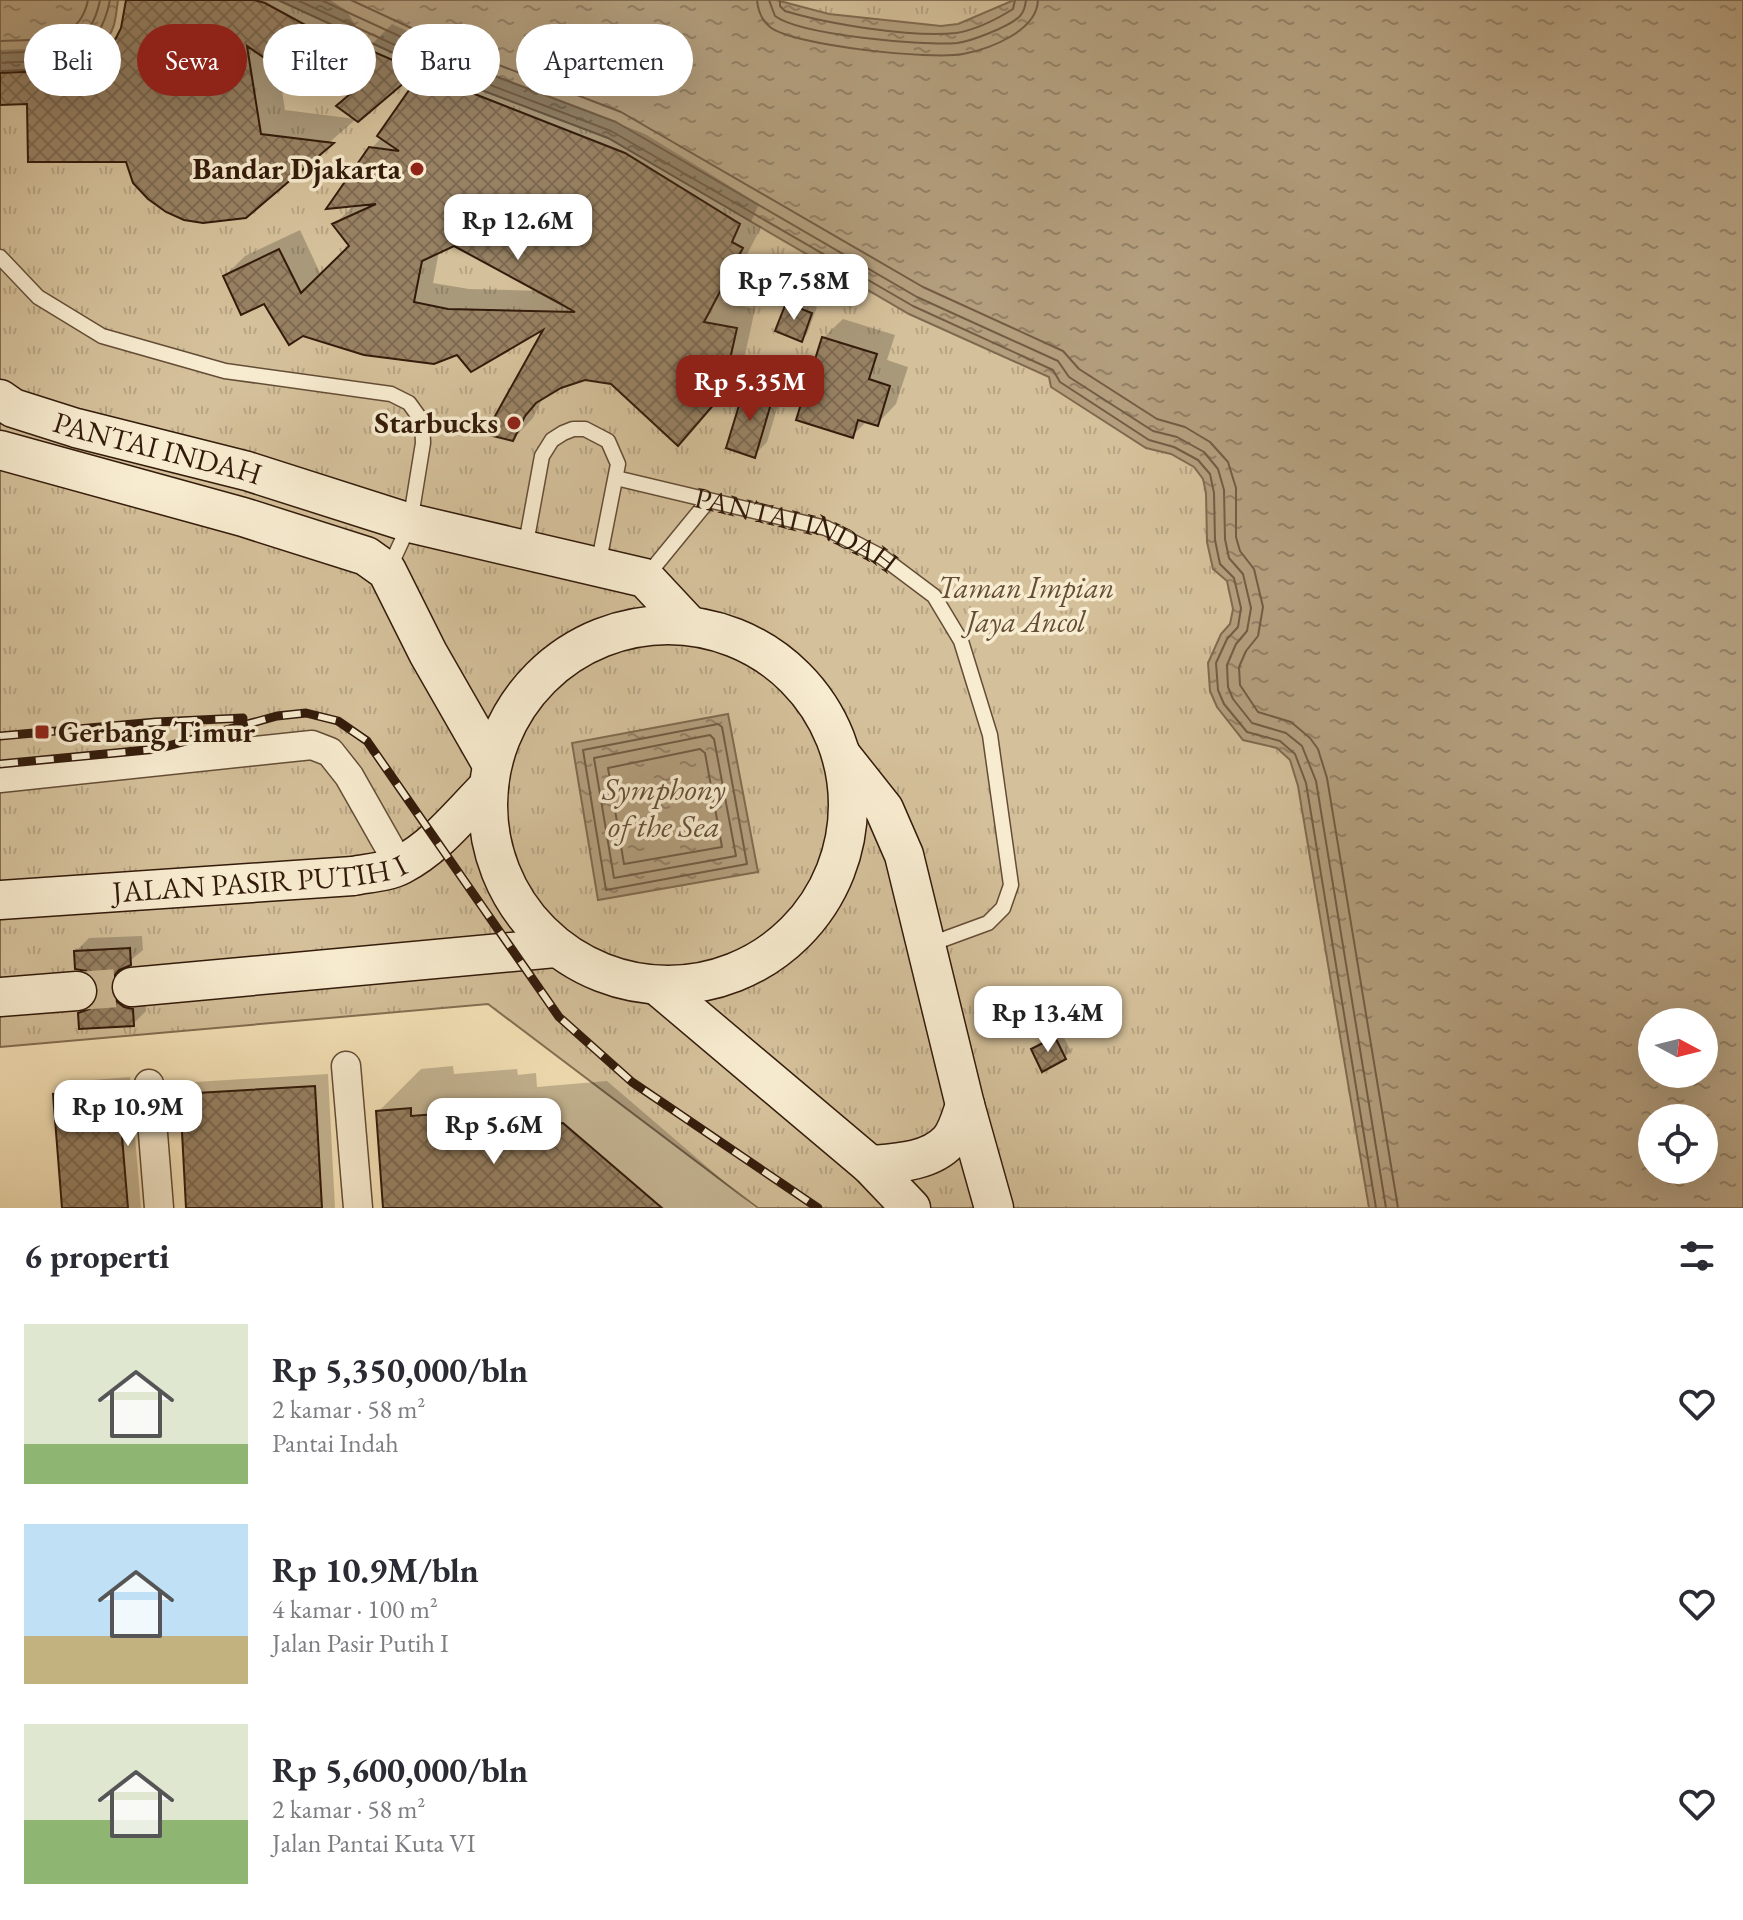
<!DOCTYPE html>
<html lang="id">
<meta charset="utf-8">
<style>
body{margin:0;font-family:"EB Garamond",serif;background:#f7f7f7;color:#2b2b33;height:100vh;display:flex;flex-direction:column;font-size:30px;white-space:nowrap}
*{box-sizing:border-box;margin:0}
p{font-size:26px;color:#7c7c81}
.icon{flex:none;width:44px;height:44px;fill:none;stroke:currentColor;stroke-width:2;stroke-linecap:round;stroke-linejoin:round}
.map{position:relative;height:1208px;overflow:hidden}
.panel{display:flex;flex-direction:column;background:#fff;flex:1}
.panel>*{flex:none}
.hud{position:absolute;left:24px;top:24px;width:800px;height:72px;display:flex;gap:16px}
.needle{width:52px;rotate:97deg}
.fabs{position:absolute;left:1638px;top:1008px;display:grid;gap:16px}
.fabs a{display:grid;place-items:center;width:80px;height:80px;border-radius:50%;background:#fff;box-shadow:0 8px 32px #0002;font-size:40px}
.price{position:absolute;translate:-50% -68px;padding:0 18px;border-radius:16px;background:#fff;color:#222;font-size:26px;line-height:52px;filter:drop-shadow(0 2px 4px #0008)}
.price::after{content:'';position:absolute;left:50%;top:48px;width:24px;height:18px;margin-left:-12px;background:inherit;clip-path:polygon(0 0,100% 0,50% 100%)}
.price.current{background:#8f2418;color:#fff}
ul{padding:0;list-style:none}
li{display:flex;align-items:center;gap:24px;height:200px;padding:0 24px}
li span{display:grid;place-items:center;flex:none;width:224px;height:160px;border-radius:0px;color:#555}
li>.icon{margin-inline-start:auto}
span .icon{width:96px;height:96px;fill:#fffc;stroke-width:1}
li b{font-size:34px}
h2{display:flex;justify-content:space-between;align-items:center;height:96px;padding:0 24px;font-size:34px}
.chip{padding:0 28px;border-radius:36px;background:#fff;box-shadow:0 8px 32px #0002;font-size:28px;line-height:72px}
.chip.current{background:#8f2418;color:#fff}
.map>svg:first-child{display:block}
</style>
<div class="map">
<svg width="1743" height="1208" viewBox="0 0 1743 1208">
<defs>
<pattern id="park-tufts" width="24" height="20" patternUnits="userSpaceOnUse" patternTransform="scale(2)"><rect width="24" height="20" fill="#d4c09a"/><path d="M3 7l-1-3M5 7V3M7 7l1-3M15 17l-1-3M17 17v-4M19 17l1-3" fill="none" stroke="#b6a483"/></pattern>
<pattern id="water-ripples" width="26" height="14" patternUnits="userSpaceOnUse" patternTransform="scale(2)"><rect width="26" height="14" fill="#b39e7d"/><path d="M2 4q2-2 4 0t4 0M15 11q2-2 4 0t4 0" fill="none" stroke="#928065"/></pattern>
<pattern id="building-cross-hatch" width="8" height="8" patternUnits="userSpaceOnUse" patternTransform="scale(2)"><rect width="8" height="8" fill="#988264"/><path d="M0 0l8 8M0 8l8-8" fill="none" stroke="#7d6a51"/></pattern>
</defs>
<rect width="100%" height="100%" fill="#f5e2b7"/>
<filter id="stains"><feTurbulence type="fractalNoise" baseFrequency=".0025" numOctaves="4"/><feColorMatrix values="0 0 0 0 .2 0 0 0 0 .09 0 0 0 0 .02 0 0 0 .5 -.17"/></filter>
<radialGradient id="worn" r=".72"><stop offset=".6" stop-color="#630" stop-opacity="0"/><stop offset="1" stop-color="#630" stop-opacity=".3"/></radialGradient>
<path fill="url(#park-tufts)" stroke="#846e52" stroke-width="2" fill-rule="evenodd" d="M 0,0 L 1743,0 L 1743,1208 L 758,1208 L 488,1004 L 0,1047 ZM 1652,1022 L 1704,1022 L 1704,1074 L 1652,1074 ZM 1652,1118 L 1704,1118 L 1704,1170 L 1652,1170 Z"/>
<path fill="url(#water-ripples)" stroke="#806a4f" stroke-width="2" fill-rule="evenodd" d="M 0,0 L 118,0 C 117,8 116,17 114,25 C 99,71 39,69 0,71 Z
M 278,0 L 776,0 L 829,14 L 941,26 L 958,24 L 1014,0 L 1743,0 L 1743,1208 L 1369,1208 L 1298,786 L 1290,760 L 1277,748 L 1243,740 L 1217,707 L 1210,691 L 1208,663 L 1221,634 L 1230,624 L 1233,609 L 1227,581 L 1213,569 L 1207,542 L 1206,493 L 1203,479 L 1194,467 L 1171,454 L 1146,448 L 1051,387 L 1049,377 L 909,314 L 608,138 L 439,74 ZM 1704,1022 L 1704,1074 L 1652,1074 L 1652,1022 ZM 1704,1118 L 1704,1170 L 1652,1170 L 1652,1118 Z
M 728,714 L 758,872 L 598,900 L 572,743 Z"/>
<path fill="#0003" fill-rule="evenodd" d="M 128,0 L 330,0 L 346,10 L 369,47 L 392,24 L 440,46 L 358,120 L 358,87 L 278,65 L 285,110 L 356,119 L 245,216 L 127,161 L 29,102 L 0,103 L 0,50 L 97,46 L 120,35 Z
M 443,54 L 645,134 L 759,204 L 751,222 L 761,227 L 723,302 L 755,309 L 741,373 L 697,423 L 612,382 L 585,378 L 560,386 L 543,397 L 533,418 L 513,439 L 548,325 L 458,352 L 265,302 L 225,276 L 245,256 L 300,230 L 321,275 L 352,246 L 335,224 L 355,204 L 371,149 L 382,137 L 423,74 ZM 454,244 L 542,291 L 469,289 L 433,283 L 439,251 Z
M 793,298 L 817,307 L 807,334 L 801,340 L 787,304 Z
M 843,319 L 895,335 L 887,360 L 908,367 L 896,404 L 877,424 L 867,421 L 853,435 L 823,338 Z
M 759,377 L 784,385 L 767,442 L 754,455 L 746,390 Z
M 142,936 L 143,950 L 124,966 L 122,974 L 145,996 L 146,1011 L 133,1024 L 80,1014 L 93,1001 L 99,998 L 101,990 L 96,977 L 76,951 L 89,938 Z
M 1061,1032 L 1071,1051 L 1065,1057 L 1033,1049 L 1039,1043 Z
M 453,1066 L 454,1074 L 517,1069 L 518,1075 L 536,1073 L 537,1087 L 607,1081 L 755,1208 L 385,1208 L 378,1112 L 421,1069 Z
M 328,1074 L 335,1208 L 188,1208 L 182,1095 L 195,1082 Z
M 130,1077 L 141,1208 L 64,1208 L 55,1095 L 68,1082 Z"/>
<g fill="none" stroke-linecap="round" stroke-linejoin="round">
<path stroke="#735c44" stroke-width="2" d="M 297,0 L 443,67 L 611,131 L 913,306 L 1053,370 L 1060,382 L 1149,440 L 1174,447 L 1198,460 L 1210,474 L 1214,493 L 1215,540 L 1220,564 L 1234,578 L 1241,608 L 1238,627 L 1227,639 L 1216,663 L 1218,690 L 1224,704 L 1247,732 L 1280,741 L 1295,754 L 1306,783 L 1376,1208
M 321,0 L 447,58 L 616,122 L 917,297 L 1058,361 L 1069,377 L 1153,431 L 1177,437 L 1204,452 L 1218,469 L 1224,490 L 1225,539 L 1229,558 L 1243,574 L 1251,608 L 1247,631 L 1236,644 L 1227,665 L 1228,687 L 1233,699 L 1252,723 L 1286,733 L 1302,746 L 1316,781 L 1386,1208
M 351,0 L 452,47 L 621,112 L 923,287 L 1063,351 L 1079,369 L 1157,419 L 1185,427 L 1210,442 L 1228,462 L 1236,488 L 1236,537 L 1240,551 L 1254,569 L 1263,607 L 1258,636 L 1246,651 L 1239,667 L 1240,685 L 1258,712 L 1291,722 L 1310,738 L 1318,749 L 1327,778 L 1398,1208
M 757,0 C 758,11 761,20 770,27 C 794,46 932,60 963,54 C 990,49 1037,31 1038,0
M 769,0 L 775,16 C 800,35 923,46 957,43 C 972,41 1008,27 1019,17 C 1024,12 1025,7 1026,0
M 780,0 L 780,6 L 785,11 C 828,24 913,38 956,33 C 975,30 997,19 1013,9 L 1015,0
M 0,41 C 37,39 79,45 88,0
M 0,53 C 47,50 89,57 100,0
M 0,63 C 55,59 97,66 110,0
M 718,724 L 722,727 L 747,864 L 606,890 L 583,750 Z
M 710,735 L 714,739 L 736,856 L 614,878 L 594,758 Z
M 700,749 L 705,753 L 722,847 L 624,864 L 608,768 Z"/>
</g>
<path fill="url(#building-cross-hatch)" stroke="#331b0b" stroke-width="2" fill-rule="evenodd" d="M 126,0 L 254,0 L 265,3 L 322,34 L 345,72 L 365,48 L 418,71 L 358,122 L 336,106 L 356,89 L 292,77 L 247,46 L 261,134 L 334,143 L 246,218 L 203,223 L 184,220 L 166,212 L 148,199 L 133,183 L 126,162 L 28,162 L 27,104 L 0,105 L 0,73 L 70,70 L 101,54 L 114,42 L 121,28 Z
M 421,73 L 625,153 L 740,224 L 732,242 L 743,248 L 704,322 L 737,328 L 722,395 L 678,446 L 611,384 L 585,380 L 561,388 L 536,403 L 525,416 L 513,441 L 485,434 L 543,330 L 471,372 L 457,355 L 434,364 L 364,355 L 303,336 L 289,345 L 264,304 L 241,315 L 223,276 L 279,249 L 301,293 L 349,246 L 332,224 L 376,204 L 326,209 L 369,147 L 399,151 L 377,136 ZM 454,246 L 559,303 L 575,312 L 448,309 L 414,302 L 422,261 Z
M 786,303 L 812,313 L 802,342 L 775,331 Z
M 822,337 L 877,354 L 869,379 L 890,386 L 878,426 L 858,420 L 853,438 L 796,420 Z
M 744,389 L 773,397 L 755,458 L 726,448 Z
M 130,948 L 131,965 L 119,970 L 112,979 L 110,988 L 115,1000 L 124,1007 L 133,1009 L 134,1026 L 79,1029 L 78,1013 L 90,1009 L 97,1000 L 99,990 L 95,978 L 86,971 L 75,969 L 74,951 Z
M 1055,1037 L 1066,1059 L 1042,1072 L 1031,1049 Z
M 315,1086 L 322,1208 L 186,1208 L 180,1094 Z
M 118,1089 L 128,1208 L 62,1208 L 53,1094 Z
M 411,1108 L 411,1116 L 475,1111 L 476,1117 L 493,1115 L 495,1129 L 563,1123 L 662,1208 L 383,1208 L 376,1111 Z"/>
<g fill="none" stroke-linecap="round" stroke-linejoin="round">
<path stroke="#ceba95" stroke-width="38" stroke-dasharray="38 19" stroke-linecap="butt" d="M 77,991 L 132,987"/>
<defs>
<g id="lane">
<path d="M 0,257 L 38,297 L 102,336 L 225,371 L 391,394 L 409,403 L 422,421 L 423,443 L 410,523 L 388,571"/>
<path id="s1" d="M 616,478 L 826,528 L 882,557 L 934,596 L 961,641 L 990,735 L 1011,885 L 1003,908 L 988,923 L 928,945"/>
<path d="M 525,549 L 542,456 L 552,440 L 563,433 L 573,429 L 585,429 L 608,441 L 618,464 L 598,566"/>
<path d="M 645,578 L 708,501"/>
</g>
<path id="street" d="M 0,778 L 312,745 L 330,752 L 349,776 L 400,866
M 346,1066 L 358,1208
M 149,1084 L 159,1208"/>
<g id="secondary">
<path id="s2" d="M 0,399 L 13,408 L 76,428 L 247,471 L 410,523 L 645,578 L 688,624"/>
<path d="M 0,450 L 243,517 L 366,556 L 387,571 L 428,653 L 491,763"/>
<circle cx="668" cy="805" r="180"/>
<path d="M 842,756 L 884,809 L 904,855 L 965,1105 L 994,1208"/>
<path id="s3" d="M 0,900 L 353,876 C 368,873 388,872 401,865 C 436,847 462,813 489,786"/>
<path d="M 132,987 L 555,948"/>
<path d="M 659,987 L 870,1165 L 911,1208"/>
<path d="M 0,997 L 77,991"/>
<path d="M 870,1165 C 896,1163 930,1162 949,1141 C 957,1132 961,1117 965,1105"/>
</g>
</defs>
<use href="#lane" stroke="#644d36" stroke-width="17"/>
<use href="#street" stroke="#644d36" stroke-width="31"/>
<use href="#secondary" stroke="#331b0b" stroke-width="41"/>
<use href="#lane" stroke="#f8ecd0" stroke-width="14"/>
<use href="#street" stroke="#f8ecd0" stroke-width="28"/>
<use href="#secondary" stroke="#f8ecd0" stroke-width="38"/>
<defs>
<path id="rail" d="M 0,736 L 156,722 L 243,718
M 0,764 L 157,749 L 277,716 L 306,713 L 338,721 L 367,741 L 559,1017 L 632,1082 L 818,1208"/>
</defs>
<use href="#rail" stroke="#331b0b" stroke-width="9"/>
<use href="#rail" stroke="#f8ecd0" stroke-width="6" stroke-dasharray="18" stroke-linecap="butt"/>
</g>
<g fill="#8f2418" stroke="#f8ecd0" stroke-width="3">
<circle cx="417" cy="169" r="8"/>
<circle cx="514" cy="423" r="8"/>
<rect x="34" y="724" width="16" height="16" rx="4"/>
</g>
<g text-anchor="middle" stroke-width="7" stroke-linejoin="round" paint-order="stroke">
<g font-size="30" font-weight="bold" fill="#331b0b" stroke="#f8ecd0" text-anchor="end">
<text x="401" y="179">Bandar Djakarta</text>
<text x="498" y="433">Starbucks</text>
<text x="58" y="742" text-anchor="start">Gerbang Timur</text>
</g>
<g font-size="30" fill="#331b0b" stroke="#f8ecd0">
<text dy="10" stroke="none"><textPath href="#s2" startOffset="166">PANTAI INDAH</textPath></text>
<text dy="10" stroke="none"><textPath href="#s1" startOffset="188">PANTAI INDAH</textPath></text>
<text dy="10" stroke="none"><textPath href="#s3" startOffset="260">JALAN PASIR PUTIH I</textPath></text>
</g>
<g font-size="30" font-style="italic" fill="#634d36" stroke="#f8ecd0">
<text x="1026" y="598">Taman Impian<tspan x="1026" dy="34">Jaya Ancol</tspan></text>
</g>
<g font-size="32" font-style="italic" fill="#664f39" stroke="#f8ecd0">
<text x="664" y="800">Symphony<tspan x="664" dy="37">of the Sea</tspan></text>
</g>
</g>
<rect width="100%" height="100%" filter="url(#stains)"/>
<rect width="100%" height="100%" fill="url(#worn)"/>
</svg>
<div class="fabs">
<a><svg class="needle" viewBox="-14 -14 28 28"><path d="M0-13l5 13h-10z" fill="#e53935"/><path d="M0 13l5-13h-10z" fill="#7c7c81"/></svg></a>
<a><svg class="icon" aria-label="locate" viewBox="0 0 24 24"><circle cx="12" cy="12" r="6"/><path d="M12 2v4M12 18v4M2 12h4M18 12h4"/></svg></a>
</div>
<b class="price" style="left:518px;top:262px">Rp 12.6M</b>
<b class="price" style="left:794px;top:322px">Rp 7.58M</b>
<b class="price current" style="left:750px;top:423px">Rp 5.35M</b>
<b class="price" style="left:1048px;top:1054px">Rp 13.4M</b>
<b class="price" style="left:128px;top:1148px">Rp 10.9M</b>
<b class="price" style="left:494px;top:1166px">Rp 5.6M</b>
<div class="hud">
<a class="chip">Beli</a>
<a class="chip current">Sewa</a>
<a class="chip">Filter</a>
<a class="chip">Baru</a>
<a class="chip">Apartemen</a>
</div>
</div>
<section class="panel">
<h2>6 properti<svg class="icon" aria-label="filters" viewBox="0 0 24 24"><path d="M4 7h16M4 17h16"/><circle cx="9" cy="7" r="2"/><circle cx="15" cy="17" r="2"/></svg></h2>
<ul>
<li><span style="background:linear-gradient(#dfe7d0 75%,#8fb573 0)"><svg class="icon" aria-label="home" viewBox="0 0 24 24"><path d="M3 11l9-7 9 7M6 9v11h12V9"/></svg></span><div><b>Rp 5,350,000/bln</b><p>2 kamar · 58 m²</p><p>Pantai Indah</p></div><svg class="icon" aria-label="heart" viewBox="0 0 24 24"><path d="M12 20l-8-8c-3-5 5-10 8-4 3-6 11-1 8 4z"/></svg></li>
<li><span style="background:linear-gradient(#bfe0f5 70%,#c2b280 0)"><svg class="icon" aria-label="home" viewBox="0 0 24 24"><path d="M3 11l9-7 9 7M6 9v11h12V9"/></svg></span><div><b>Rp 10.9M/bln</b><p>4 kamar · 100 m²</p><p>Jalan Pasir Putih I</p></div><svg class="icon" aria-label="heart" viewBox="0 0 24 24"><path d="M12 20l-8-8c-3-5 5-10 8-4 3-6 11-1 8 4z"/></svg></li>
<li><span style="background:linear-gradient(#dfe7d0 60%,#8fb573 0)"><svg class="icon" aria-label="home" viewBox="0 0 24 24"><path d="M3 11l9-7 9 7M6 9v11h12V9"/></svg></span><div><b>Rp 5,600,000/bln</b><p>2 kamar · 58 m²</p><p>Jalan Pantai Kuta VI</p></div><svg class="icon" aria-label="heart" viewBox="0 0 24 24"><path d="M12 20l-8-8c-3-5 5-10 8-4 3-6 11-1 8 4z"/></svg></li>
</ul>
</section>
